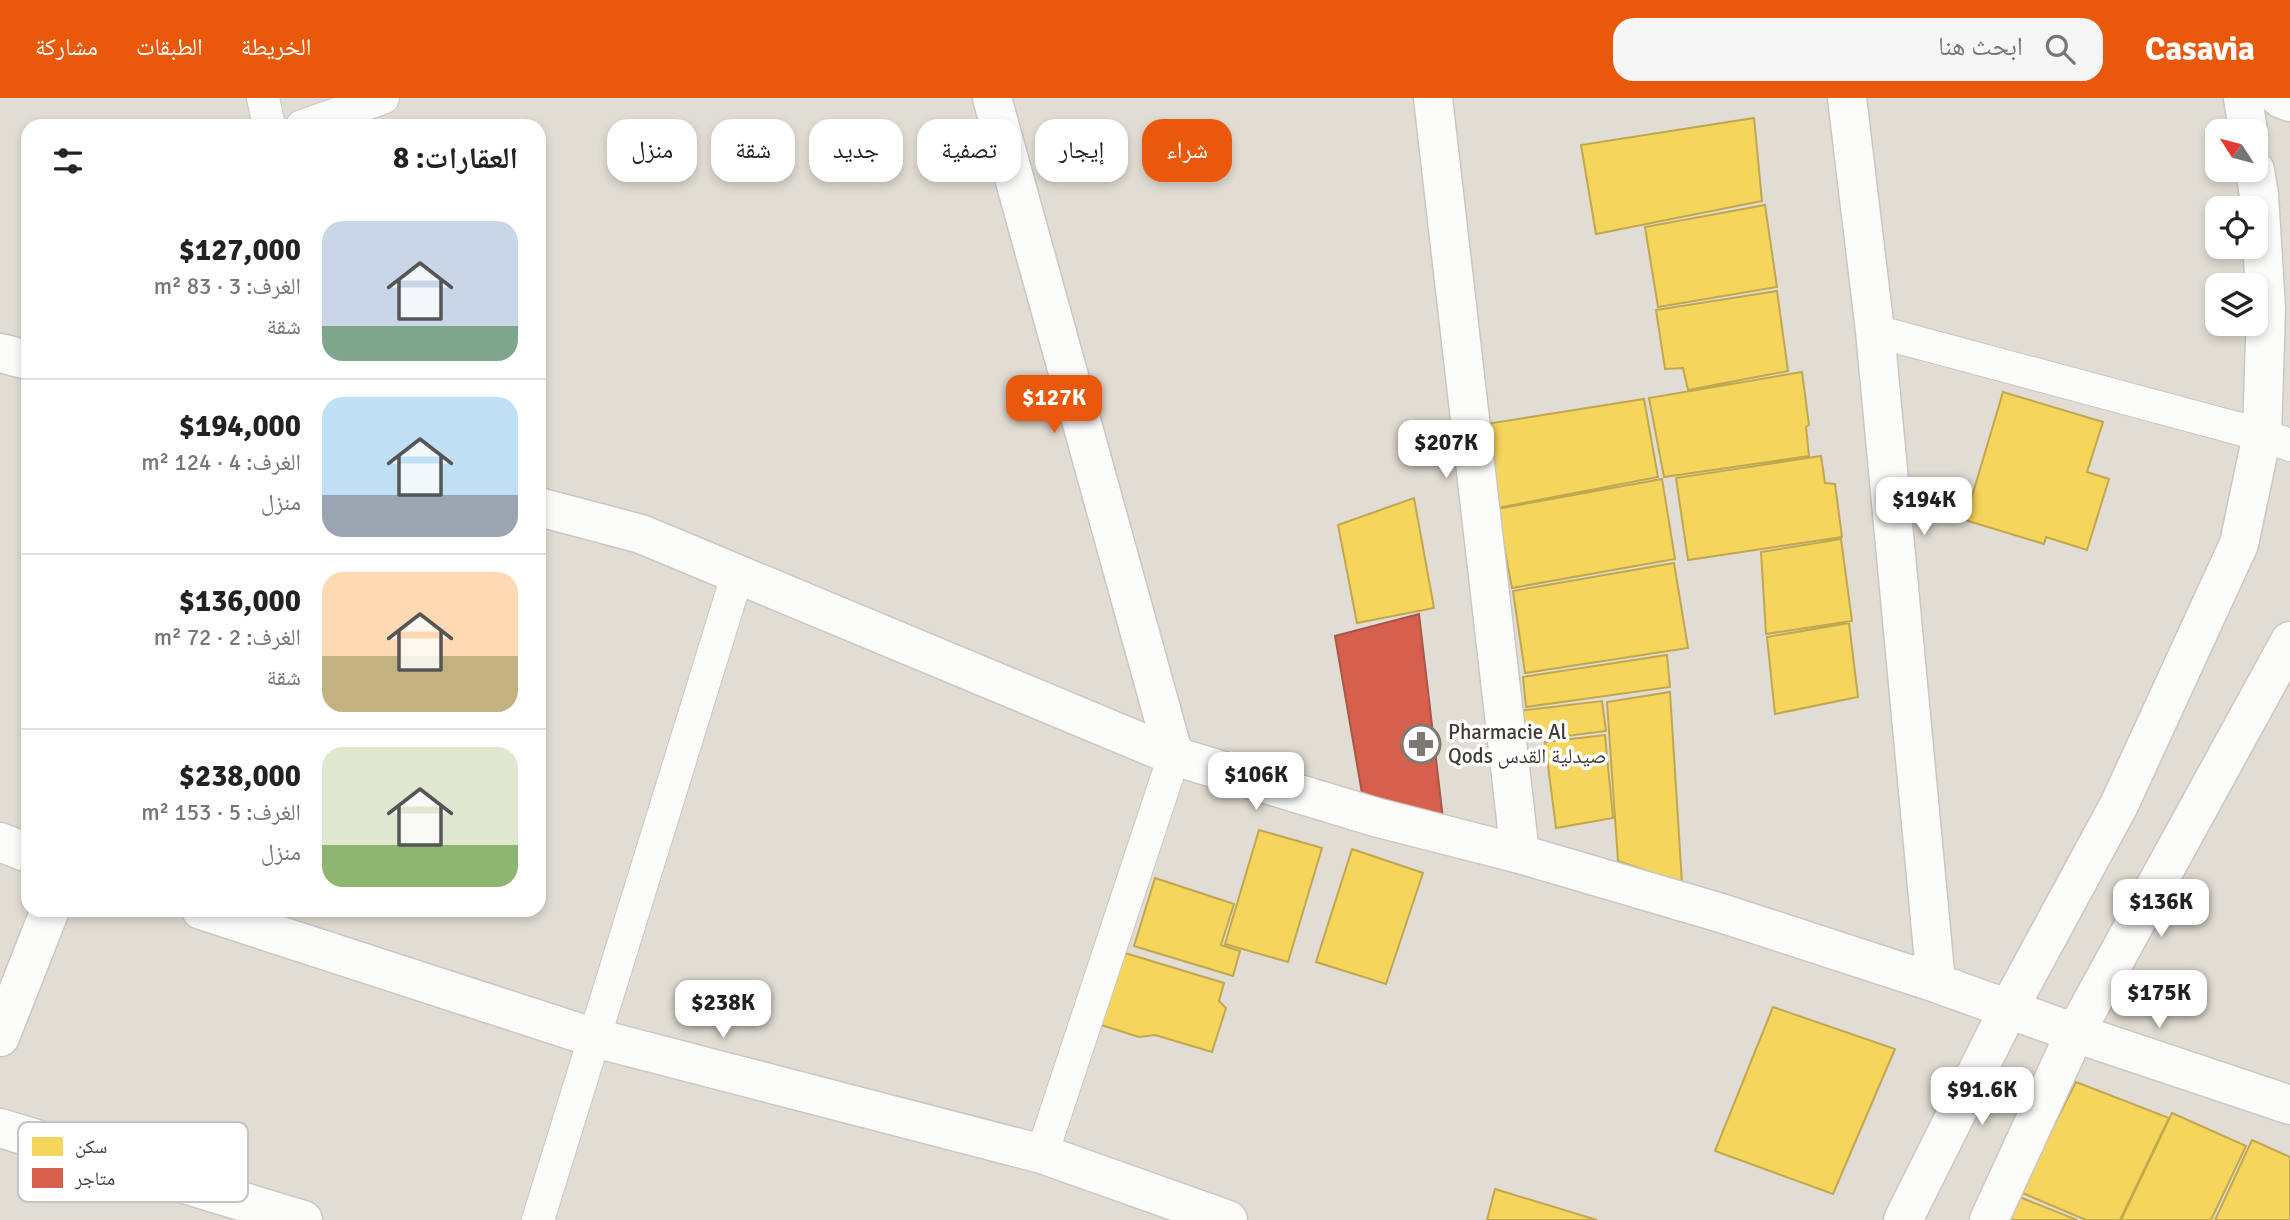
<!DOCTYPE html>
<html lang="ar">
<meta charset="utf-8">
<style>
body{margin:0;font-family:Signika,"Noto Naskh Arabic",sans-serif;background:#f6f6f6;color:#222;direction:rtl;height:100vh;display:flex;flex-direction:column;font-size:26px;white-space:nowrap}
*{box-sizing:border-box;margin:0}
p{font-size:23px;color:#767676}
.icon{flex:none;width:38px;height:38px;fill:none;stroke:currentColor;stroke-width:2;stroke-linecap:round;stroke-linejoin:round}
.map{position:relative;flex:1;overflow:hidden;direction:ltr}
.details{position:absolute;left:21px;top:21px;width:525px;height:798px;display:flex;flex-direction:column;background:#fff;border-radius:21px;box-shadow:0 4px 10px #0003;direction:rtl}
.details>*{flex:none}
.hud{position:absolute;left:567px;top:21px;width:665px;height:63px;direction:rtl;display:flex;gap:14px}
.needle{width:46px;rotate:306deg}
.buttons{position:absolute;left:2205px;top:21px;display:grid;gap:14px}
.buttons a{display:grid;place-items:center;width:63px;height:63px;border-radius:14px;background:#fff;box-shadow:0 4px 10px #0003;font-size:35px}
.price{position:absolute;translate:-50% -60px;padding:0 16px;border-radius:14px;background:#fff;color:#222;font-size:23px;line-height:46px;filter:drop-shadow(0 2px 4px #0008)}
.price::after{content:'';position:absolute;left:50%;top:42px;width:21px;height:16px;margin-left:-10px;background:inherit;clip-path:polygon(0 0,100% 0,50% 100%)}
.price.active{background:#ea580c;color:#fff}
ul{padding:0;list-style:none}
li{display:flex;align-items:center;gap:21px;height:175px;padding:0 28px}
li+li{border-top:2px solid #e0e0e0}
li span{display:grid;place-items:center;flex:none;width:196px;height:140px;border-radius:21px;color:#555}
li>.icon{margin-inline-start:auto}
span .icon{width:84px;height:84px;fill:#fffc;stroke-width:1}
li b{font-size:30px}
h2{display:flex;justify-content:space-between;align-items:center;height:84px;padding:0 28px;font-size:30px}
.chip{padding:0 24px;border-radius:21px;background:#fff;box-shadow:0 4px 10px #0003;font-size:24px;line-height:63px}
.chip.active{background:#ea580c;color:#fff}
header{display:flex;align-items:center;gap:42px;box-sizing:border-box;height:98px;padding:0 35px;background:#ea580c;color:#fff}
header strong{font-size:33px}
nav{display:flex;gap:38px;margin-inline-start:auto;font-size:24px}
.search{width:490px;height:63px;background:#f6f6f6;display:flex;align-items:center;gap:18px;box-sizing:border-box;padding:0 24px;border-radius:21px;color:#767676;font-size:26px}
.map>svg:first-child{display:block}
</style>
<header>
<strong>Casavia</strong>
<div class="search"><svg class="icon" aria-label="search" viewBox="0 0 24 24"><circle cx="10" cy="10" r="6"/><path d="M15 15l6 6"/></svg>ابحث هنا</div>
<nav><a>الخريطة</a><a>الطبقات</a><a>مشاركة</a></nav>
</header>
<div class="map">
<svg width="2290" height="1122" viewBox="0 0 2290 1122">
<rect width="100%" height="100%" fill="#eeebe7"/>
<path fill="#e1ddd4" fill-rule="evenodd" d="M 0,0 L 2290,0 L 2290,1122 L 0,1122 ZM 28,28 L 539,28 L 539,812 L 28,812 ZM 2217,33 L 2256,33 L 2256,72 L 2217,72 ZM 2217,110 L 2256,110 L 2256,149 L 2217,149 ZM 2217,187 L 2256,187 L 2256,226 L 2217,226 Z"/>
<path fill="#f6d55c" stroke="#c0a750" stroke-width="2" d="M 1754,20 L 1762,103 L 1596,136 L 1581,47 Z
M 1765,107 L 1777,189 L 1658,209 L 1645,129 Z
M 1777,193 L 1788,273 L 1688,292 L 1683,270 L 1665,271 L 1656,212 Z
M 1802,274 L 1809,327 L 1806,329 L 1809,358 L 1664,379 L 1649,300 Z
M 2003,294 L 2103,324 L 2087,374 L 2109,381 L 2087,452 L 2046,439 L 2044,446 L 1965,422 Z
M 1644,301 L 1658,379 L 1497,410 L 1486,326 Z
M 1821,358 L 1825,385 L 1835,386 L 1842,439 L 1688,462 L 1676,380 Z
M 1662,381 L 1675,461 L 1512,490 L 1497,411 Z
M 1414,400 L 1434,510 L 1357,525 L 1338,427 Z
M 1841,441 L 1852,523 L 1766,536 L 1761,454 Z
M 1674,465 L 1688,550 L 1525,575 L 1513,493 Z
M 1849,525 L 1858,599 L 1775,616 L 1767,539 Z
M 1667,557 L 1670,589 L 1526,609 L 1523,579 Z
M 1670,594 L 1682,785 L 1618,763 L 1607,604 Z
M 1602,603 L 1606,633 L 1521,644 L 1517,613 Z
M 1605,637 L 1613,720 L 1556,730 L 1545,644 Z
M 1259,732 L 1322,750 L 1288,864 L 1225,846 Z
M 1352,751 L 1423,775 L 1386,886 L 1316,864 Z
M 1155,780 L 1234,806 L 1221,847 L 1240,853 L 1233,878 L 1134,848 Z
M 1115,852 L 1224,885 L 1219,903 L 1226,910 L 1212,954 L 1155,937 L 1139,939 L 1092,924 Z
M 1773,909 L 1895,951 L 1833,1096 L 1715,1053 Z
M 2076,984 L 2169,1020 L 2120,1122 L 2086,1122 L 2020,1094 Z
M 2172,1015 L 2246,1048 L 2211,1122 L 2121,1122 Z
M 2252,1042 L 2290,1059 L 2290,1122 L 2215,1122 Z
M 1495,1091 L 1597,1122 L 1487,1122 Z
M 2017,1098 L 2077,1122 L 2005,1122 Z"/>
<path fill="#d6604d" stroke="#aa5546" stroke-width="2" d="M 1419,516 L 1443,721 L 1364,707 L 1335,538 Z"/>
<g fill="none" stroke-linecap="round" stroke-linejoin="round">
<defs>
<path id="lane" d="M 263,0 L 269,28
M 302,28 L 383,0
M 1875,233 L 2262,337 L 2290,347
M 1042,1056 L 1174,658
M 538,1122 L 738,475"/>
<path id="street" d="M 992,0 L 1174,658
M 1433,0 L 1520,756
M 1847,0 L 1875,233 L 1936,885
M 2243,0 L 2248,33
M 2280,0 L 2290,4
M 0,255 L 28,262
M 539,409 L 641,436 L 1174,658 L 1375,719 L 1520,756 L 1721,815 L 1936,885 L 2075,935 L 2290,1007
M 0,744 L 28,755
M 201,812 L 595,940 L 1042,1056 L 1228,1122
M 0,939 L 50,812
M 0,1030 L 303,1122
M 1903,1122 L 2009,910 L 2119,707 L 2239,446 L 2262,337 L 2266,210 L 2259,97 L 2255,72
M 1989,1122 L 2075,935 L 2290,543"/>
</defs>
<use href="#lane" stroke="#cac7c3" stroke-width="34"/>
<use href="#street" stroke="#cac7c3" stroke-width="41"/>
<use href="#lane" stroke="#fcfcfb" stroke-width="32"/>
<use href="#street" stroke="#fcfcfb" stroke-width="38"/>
</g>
<defs>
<symbol id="pharmacy-ring" viewBox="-11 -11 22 22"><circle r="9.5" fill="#fff" stroke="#7e7973" stroke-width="1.5"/><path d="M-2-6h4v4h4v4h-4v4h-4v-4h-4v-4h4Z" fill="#7e7973"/></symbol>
</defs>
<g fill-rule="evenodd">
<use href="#pharmacy-ring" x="1399" y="624" width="44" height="44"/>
</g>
<g text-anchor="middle" stroke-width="7" stroke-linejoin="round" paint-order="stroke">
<g font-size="21" fill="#423c34" stroke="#fff" text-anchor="start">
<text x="1448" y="641">Pharmacie Al<tspan x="1448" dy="24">Qods صيدلية القدس</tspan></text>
</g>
</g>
<rect x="18" y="1024" width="230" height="80" rx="10" fill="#fff" stroke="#c6c4c2" stroke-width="2"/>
<rect x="32" y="1039" width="31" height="19" fill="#f6d55c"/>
<rect x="32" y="1070" width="31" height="20" fill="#d6604d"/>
<g font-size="19" fill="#423c34">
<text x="75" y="1055">سكن</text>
<text x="75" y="1087">متاجر</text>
</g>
</svg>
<div class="buttons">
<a><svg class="needle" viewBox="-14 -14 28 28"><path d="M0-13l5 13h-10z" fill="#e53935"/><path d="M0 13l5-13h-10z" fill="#767676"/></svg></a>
<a><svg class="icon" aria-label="locate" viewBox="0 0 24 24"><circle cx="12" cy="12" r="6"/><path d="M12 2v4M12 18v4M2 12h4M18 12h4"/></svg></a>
<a><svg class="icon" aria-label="layers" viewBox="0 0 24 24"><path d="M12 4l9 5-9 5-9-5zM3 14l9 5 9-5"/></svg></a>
</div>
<b class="price active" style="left:1054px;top:337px">$127K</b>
<b class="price" style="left:1446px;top:382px">$207K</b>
<b class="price" style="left:1924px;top:439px">$194K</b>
<b class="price" style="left:1256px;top:714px">$106K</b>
<b class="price" style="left:2161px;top:841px">$136K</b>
<b class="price" style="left:2159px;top:932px">$175K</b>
<b class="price" style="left:723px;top:942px">$238K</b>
<b class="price" style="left:1982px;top:1029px">$91.6K</b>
<div class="hud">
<a class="chip active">شراء</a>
<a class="chip">إيجار</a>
<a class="chip">تصفية</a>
<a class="chip">جديد</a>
<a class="chip">شقة</a>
<a class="chip">منزل</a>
</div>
<section class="details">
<h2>العقارات: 8<svg class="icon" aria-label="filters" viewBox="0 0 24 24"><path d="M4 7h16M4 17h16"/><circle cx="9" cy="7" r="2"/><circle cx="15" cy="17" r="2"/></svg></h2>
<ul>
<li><span style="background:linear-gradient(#c9d6e8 75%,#7fa58c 0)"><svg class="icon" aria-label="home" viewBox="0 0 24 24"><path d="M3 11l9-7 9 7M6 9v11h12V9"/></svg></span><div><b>$127,000</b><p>الغرف: 3 · 83 m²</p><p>شقة</p></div></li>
<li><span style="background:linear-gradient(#bfe0f5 70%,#9aa5b1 0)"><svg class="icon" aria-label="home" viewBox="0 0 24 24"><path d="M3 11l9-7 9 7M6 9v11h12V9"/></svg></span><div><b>$194,000</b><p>الغرف: 4 · 124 m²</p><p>منزل</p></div></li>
<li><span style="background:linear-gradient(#ffd9b3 60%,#c2b280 0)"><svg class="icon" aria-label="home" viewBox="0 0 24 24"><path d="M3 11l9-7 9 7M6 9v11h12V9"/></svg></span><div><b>$136,000</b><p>الغرف: 2 · 72 m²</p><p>شقة</p></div></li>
<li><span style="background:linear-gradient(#dfe7d0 70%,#8fb573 0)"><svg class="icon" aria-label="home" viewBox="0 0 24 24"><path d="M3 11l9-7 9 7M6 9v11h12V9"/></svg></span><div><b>$238,000</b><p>الغرف: 5 · 153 m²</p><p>منزل</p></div></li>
</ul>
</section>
</div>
